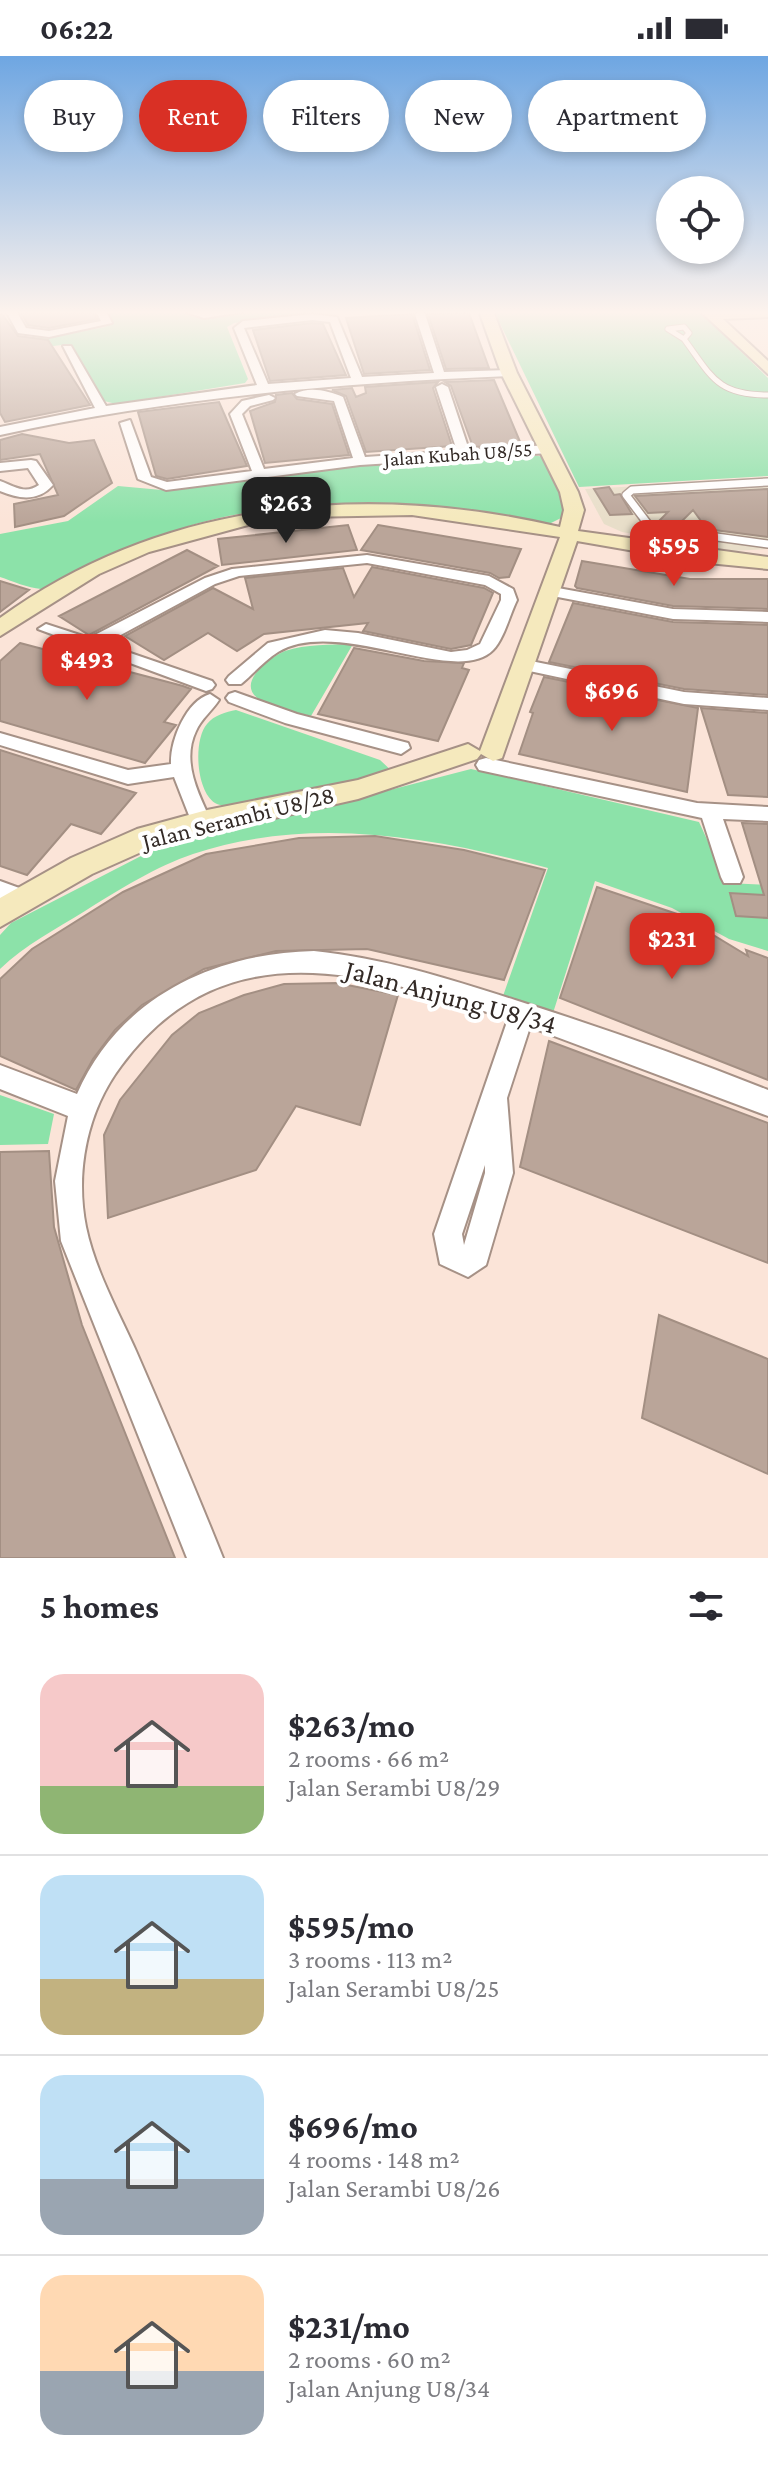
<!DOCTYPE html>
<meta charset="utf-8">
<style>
body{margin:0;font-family:"Crimson Pro",serif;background:#f2f2f3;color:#2b2b33;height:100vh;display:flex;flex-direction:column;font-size:30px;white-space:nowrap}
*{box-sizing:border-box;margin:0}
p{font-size:26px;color:#7c7c81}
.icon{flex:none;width:44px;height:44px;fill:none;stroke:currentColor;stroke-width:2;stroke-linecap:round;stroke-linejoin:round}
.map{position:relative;height:1502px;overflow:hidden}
.side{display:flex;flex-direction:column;background:#fff;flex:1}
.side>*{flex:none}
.hud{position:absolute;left:24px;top:24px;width:720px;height:72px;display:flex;gap:16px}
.fabs{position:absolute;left:656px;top:120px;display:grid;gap:16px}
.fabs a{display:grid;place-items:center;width:88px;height:88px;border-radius:50%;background:#fff;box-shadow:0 4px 12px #0003;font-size:40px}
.price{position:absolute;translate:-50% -68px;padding:0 18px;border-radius:16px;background:#d93025;color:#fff;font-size:26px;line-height:52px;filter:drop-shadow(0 2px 4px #0008)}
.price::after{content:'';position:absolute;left:50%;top:48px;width:24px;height:18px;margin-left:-12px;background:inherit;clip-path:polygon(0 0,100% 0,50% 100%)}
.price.active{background:#222;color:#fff}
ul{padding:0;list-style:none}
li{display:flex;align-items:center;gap:24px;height:200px;padding:0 40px}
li+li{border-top:2px solid #e1e1e2}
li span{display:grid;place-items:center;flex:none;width:224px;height:160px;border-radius:24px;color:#555}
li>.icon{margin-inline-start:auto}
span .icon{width:96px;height:96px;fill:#fffc;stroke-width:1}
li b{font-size:34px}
h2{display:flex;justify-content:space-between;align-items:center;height:96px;padding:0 40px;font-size:34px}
.pill{padding:0 28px;border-radius:36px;background:#fff;box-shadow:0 4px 12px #0003;font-size:28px;line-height:72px}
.pill.active{background:#d93025;color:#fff}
.status{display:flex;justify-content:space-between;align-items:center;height:56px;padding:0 40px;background:#fff;direction:ltr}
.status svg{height:22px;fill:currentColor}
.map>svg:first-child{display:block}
</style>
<div class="status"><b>06:22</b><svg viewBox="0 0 49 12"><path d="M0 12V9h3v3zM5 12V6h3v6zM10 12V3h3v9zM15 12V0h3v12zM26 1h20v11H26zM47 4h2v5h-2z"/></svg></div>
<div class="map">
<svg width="768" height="1502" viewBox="0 0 768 1502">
<rect width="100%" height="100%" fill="#fbe4d8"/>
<path fill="#e8dec9" d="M 768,423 L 768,493 L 732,495 L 622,476 L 604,468 L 585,433 Z"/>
<path fill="#8ce2a9" d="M 107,255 L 177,255 L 203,261 L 262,255 L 431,255 L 322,258 L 234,267 L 227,271 L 248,323 L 245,327 L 116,348 L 104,345 L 69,288 L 0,297 L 0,283 L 51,281 L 105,271 L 112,265 Z
M 494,255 L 699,255 L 768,322 L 768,420 L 579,431 Z
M 519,398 L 547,401 L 568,443 L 561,462 L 549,468 C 434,449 344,438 228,460 C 187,468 145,485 107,502 C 92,509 55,533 41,533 C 28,532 12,525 0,521 L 0,478 L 68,465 L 118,430 L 162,434 L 379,407 Z
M 353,588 L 311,660 C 292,655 233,648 256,617 C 262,609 275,599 285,595 C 306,588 331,589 353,588 Z
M 236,654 L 380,704 L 395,718 L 234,751 C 228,750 220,750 215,747 C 196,735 193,684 207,668 C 214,659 226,656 236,654 Z
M 471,713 L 699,766 L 727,827 L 768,829 L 768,895 L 729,883 L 672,852 L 595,825 L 553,957 L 503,940 L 548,812 C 433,781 310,759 193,798 C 157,810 118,834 85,855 C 56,873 25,889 0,913 L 0,879 L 11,867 L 174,783 L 324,751 Z
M 0,1039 L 54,1058 L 48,1088 L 0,1089 Z"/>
<path fill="#baa599" stroke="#a38f83" stroke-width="2" d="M 0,255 L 18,280 L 48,284 L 90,349 L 5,366 L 0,357 Z
M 20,255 L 93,255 L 97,263 L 49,272 L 28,269 Z
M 469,257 L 489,312 L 446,313 L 428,258 Z
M 412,258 L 430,314 L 364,318 L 346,262 Z
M 312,267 L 323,268 L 346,319 L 270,325 L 253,274 Z
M 494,324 L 521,388 L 473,391 L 451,330 L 445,326 Z
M 438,326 L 433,332 L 452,390 L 366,396 L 346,340 L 332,334 L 352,332 L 356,341 L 366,337 L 365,331 Z
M 292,337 L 297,343 L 332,348 L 349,399 L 265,407 L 250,355 L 275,346 L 276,339 Z
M 219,346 L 247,410 L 167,423 L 156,420 L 138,356 Z
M 22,378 L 69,387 L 94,384 L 112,427 L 64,460 L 15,471 L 14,448 L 58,439 L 40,398 L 0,404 L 0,384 Z
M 609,431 L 614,439 L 620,438 L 632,458 L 610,459 L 594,433 Z
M 768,433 L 768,481 L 707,473 L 693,454 L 678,469 L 662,467 L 658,466 L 668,456 L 648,457 L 635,440 Z
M 348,469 L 357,494 L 222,509 L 218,483 Z
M 378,469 L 521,493 L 509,521 L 499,522 L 490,517 L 361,494 Z
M 187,494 L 218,510 L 89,579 L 59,560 Z
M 582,505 L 690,523 L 768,523 L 768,553 L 673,550 L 577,532 L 575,530 Z
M 372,511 L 484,532 L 493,537 L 471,589 L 451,593 L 363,575 L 368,567 L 264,578 L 237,595 L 208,577 L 164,604 L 125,580 L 213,532 L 253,553 L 245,522 L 343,512 L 354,541 Z
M 0,525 L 29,534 L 0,556 Z
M 573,547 L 673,566 L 768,569 L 768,639 L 684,633 L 549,606 Z
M 20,587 L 183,630 L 191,633 L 164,666 L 176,669 L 145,707 L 0,665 L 0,605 Z
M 354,592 L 424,605 L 464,607 L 462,612 L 469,614 L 438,685 L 318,658 Z
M 544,621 L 698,652 L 687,736 L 519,698 L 533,657 L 530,656 Z
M 701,652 L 768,657 L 768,741 L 728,739 Z
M 0,694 L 136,737 L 101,778 L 71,768 L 27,819 L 0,810 Z
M 742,767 L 768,768 L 768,862 L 736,860 L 730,837 L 764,839 Z
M 375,780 L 464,794 L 545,814 L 504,924 L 367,893 L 276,895 L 204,913 L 142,949 L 115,974 L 93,1003 L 76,1034 L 0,1000 L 0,923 L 32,893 L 123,836 L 206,798 L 299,782 Z
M 597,831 L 680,859 L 748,900 L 746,894 L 768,902 L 768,1024 L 560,942 Z
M 337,927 L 398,939 L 360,1069 L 296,1050 L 256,1114 L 108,1162 L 104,1079 L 120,1044 L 172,979 L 199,957 L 244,939 L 284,928 Z
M 549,985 L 768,1067 L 768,1207 L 520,1111 Z
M 49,1095 L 54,1171 L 82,1269 L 175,1502 L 0,1502 L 0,1096 Z
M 659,1259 L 768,1303 L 768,1418 L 642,1362 Z"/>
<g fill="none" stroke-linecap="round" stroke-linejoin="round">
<defs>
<path id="lane-far1" d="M 684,271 L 689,277 L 684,283 L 668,273 Z
M 684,283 C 712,321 717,339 768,339"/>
<path id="lane" d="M 768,426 L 632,434 L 626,439 L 651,472 L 768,488"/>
<path id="street" d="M 6,255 L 16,255 L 26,272 L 49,275 L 101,265 L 96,255 L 106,255 L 112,267 L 49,281 L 18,277 Z
M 183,255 L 249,255 L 204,262 Z
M 421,255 L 425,258 L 444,316 L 509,314 L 514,317 L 509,320 C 337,327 168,342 0,379 L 0,371 L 95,352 L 63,290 L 71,290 L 106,350 L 257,329 L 234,272 L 243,265 L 312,258 L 337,261 L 362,321 L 434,317 L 415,258 ZM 312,264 L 330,266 L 351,322 L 268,328 L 244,272 Z
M 442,328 L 448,331 L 469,394 L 549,389 L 555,393 L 549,397 L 360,409 L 166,434 L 138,423 L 120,367 L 130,364 L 151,421 L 167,426 L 252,415 L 230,358 L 242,345 L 269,339 L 275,342 L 273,344 L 250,350 L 242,358 L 264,413 L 353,402 L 334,345 L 297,340 L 295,338 C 309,330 329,335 343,341 L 365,401 L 457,395 L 436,331 Z
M 31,404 L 36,405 L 53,429 C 38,446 19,443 0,435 L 0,425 C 14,430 25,439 39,429 L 28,412 L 0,415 L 0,407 Z
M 367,499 L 489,520 L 513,533 L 517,544 C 510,558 504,583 493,594 C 456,632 338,560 278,596 C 265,604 253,618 241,628 L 229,628 L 226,624 L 229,620 L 268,587 L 325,574 L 358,577 L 451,596 L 467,594 L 480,588 L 501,544 L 501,538 L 485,529 L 367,507 L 239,520 L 215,528 L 104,588 L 212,625 L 215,629 L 212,633 L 206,635 L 38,573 L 46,568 L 89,582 L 205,522 L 232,513 Z
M 547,530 L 673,553 L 768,556 L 768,566 L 673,563 L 542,538 L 542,532 Z
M 526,604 L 684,636 L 768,642 L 768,654 L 684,648 L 520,613 L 520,605 Z
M 235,636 L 297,658 L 408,687 L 410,692 L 401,698 L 285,667 L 229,646 L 226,642 L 229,638 Z
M 210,638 L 219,644 C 212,655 201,663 196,675 C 181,706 199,739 212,767 L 209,772 L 195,772 L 192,767 L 174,721 L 128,728 L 0,689 L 0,677 L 128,714 L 171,708 C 170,685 186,645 210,638 Z
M 486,702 L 697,747 L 768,751 L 768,765 L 723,763 L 743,821 L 740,827 L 724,827 L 721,821 L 702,762 L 479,714 L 476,709 L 479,704 Z
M 0,825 L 33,837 L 36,843 L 33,849 L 25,852 L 0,843 Z
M 314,895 C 384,902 449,923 515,944 C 600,971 685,1001 768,1034 L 768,1060 L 530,971 L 507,1042 L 513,1117 L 486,1209 L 468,1221 L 440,1208 L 434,1178 L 508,963 C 369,917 224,870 121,1010 C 87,1055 75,1116 86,1171 C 95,1214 118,1255 136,1295 C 166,1364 195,1432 223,1502 L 187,1502 L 61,1185 L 55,1125 L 68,1060 L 0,1033 L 0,1009 L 77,1038 C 119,942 213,897 314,895 ZM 485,1109 L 485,1117 L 464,1189 L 462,1178 Z"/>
<path id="secondary" d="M 479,255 L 493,255 L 517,317 L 578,436 L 584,454 L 578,475 L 768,501 L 768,513 L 698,506 L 577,485 L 502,702 L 493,705 L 481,698 L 477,703 L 358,743 L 157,789 L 92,818 L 0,871 L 0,842 L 71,802 L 137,773 L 207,754 L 358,724 L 468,688 L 480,695 L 560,481 L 412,459 L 303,461 L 248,469 L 149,496 L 99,518 L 0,580 L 0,562 C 164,443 367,426 560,471 L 564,454 L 560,436 L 501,317 Z
M 700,255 L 768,255 L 768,261 L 723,263 L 768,305 L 768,318 Z"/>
</defs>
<use href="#lane-far1" stroke="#a69186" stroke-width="7"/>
<use href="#lane" stroke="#a69186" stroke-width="10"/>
<use href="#street" stroke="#a69186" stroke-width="4"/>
<use href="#secondary" stroke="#a69186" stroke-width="4"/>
<use href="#lane-far1" stroke="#fff" stroke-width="5"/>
<use href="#lane" stroke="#fff" stroke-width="7"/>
<use href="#street" fill="#fff" fill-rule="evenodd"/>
<use href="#secondary" fill="#f5e9bd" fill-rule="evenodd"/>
</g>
<linearGradient id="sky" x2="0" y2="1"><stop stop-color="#6ea6e2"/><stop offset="0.55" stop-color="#fdf3ed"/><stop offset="1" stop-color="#fdf3ed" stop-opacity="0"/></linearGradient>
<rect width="768" height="466" fill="url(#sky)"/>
<g text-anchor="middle" stroke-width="8" stroke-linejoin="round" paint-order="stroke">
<g font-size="20" fill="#332a26" stroke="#fff">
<text transform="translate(458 398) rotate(-4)" y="7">Jalan Kubah U8/55</text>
</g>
<g font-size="24" fill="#332a26" stroke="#fff">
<text transform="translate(238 762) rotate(-14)" y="8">Jalan Serambi U8/28</text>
</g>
<g font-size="28" fill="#332a26" stroke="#fff">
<text transform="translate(451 940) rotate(15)" y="10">Jalan Anjung U8/34</text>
</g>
</g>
</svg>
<div class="fabs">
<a><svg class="icon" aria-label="locate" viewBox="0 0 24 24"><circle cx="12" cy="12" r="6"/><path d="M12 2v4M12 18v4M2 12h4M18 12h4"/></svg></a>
</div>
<b class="price active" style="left:286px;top:489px">$263</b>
<b class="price" style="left:674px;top:532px">$595</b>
<b class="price" style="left:87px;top:646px">$493</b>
<b class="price" style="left:612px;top:677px">$696</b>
<b class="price" style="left:672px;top:925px">$231</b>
<div class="hud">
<a class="pill">Buy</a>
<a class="pill active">Rent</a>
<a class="pill">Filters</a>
<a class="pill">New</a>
<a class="pill">Apartment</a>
</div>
</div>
<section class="side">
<h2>5 homes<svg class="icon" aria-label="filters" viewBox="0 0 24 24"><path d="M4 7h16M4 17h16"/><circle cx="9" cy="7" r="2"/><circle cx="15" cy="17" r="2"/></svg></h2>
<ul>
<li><span style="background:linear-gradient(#f6c9c9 70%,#8fb573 0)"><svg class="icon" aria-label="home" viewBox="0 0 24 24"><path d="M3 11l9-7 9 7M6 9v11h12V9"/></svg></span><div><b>$263/mo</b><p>2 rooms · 66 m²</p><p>Jalan Serambi U8/29</p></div></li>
<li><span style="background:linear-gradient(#bfe0f5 65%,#c2b280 0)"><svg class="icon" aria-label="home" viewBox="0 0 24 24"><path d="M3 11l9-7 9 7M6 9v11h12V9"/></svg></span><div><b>$595/mo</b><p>3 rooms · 113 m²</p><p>Jalan Serambi U8/25</p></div></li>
<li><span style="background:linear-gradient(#bfe0f5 65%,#9aa5b1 0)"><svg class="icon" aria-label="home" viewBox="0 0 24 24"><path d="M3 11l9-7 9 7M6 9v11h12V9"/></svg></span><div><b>$696/mo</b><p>4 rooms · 148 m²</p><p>Jalan Serambi U8/26</p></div></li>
<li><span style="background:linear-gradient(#ffd9b3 60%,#9aa5b1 0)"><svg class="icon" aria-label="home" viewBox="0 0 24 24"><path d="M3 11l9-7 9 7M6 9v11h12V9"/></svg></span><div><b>$231/mo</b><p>2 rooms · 60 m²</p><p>Jalan Anjung U8/34</p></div></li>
</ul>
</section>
